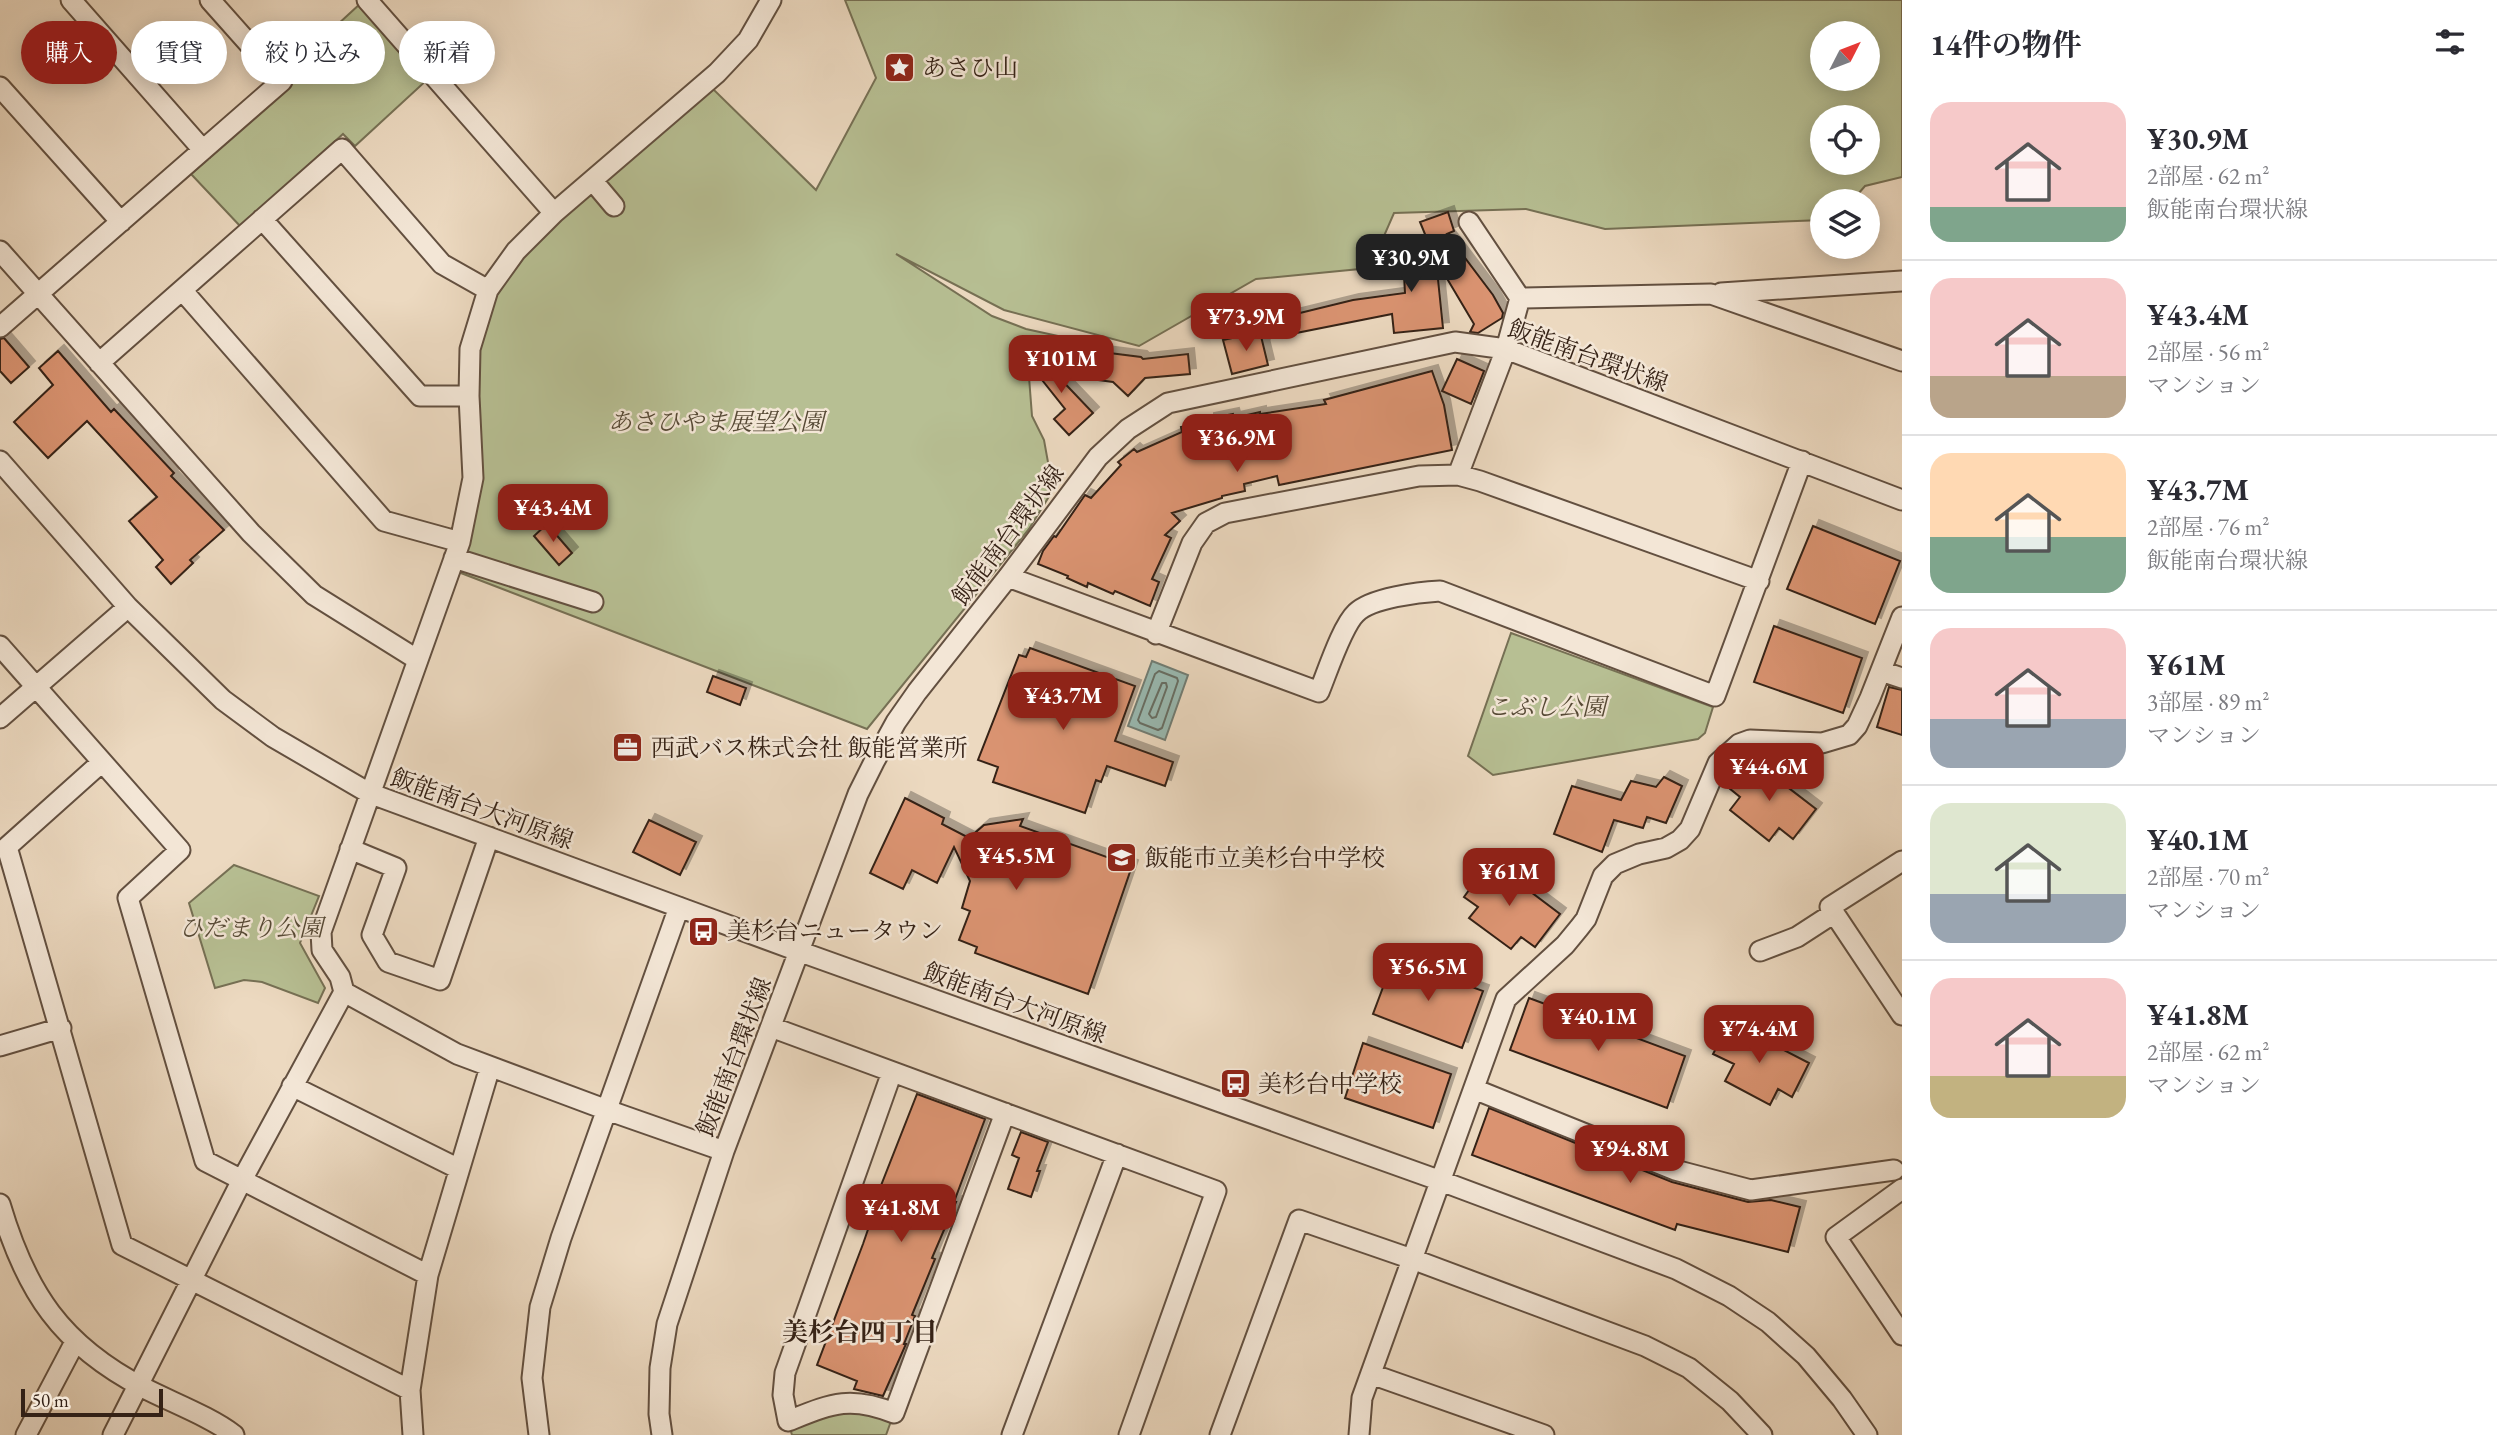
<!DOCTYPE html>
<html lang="ja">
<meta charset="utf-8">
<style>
body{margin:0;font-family:"EB Garamond","Noto Serif JP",serif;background:#f2f2f3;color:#2b2b33;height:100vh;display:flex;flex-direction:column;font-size:26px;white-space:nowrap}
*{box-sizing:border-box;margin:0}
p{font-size:23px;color:#7c7c81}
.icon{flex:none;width:38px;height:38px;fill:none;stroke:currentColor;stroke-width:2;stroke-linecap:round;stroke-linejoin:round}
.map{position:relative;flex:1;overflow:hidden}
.drawer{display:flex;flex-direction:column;background:#fff;width:595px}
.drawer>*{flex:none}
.guide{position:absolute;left:21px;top:21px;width:665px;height:63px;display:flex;gap:14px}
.needle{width:46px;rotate:48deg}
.controls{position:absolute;left:1810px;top:21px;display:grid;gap:14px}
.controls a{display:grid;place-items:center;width:70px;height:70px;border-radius:50%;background:#fff;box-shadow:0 4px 18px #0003;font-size:35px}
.scale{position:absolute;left:21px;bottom:18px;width:142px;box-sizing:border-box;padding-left:7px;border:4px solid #352216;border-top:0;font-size:19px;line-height:24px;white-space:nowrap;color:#352216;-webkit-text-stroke:5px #f3e6d6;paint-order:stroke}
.price{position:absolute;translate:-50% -60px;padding:0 16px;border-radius:14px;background:#8f2418;color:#fff;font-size:23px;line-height:46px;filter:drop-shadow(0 2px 4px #0008)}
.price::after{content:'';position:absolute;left:50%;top:42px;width:21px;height:16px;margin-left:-10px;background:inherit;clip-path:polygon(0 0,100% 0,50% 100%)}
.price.on{background:#222;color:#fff}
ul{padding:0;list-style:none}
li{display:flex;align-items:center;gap:21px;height:175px;padding:0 28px}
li+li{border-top:2px solid #e1e1e2}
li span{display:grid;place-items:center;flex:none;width:196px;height:140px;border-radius:21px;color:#555}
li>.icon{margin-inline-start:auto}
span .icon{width:84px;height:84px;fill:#fffc;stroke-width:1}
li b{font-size:30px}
h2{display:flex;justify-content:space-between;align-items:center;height:84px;padding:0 28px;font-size:30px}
.chip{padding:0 24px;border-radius:32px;background:#fff;box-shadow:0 4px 18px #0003;font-size:24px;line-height:63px}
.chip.on{background:#8f2418;color:#fff}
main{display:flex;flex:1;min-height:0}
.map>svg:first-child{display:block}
</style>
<main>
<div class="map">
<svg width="1902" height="1435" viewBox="0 0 1902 1435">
<defs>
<filter id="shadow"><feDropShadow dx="6" dy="-6" stdDeviation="0" flood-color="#0004"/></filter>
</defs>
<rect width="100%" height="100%" fill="#ecd9c0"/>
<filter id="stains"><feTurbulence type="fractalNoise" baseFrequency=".00286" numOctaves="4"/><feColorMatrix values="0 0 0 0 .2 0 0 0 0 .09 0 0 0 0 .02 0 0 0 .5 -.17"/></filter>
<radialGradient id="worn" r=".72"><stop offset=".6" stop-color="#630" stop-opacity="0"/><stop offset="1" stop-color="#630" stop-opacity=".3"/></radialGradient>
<path fill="#b7bf93" stroke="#767054" stroke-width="2" fill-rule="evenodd" d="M 845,0 L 1902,0 L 1902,177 L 1865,186 L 1852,201 L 1822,201 L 1822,220 L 1605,229 L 1526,209 L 1394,213 L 1370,268 L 1256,279 L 1139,346 L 1004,310 L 896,254 L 992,316 L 1026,329 L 1072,339 L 1029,377 L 1032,416 L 1044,440 L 1053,490 L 1029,529 L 867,729 L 461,573 L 476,503 L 477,357 L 493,301 L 520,259 L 546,231 L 710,86 L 816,190 L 876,78 ZM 1822,33 L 1867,33 L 1867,79 L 1822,79 ZM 1822,117 L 1867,117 L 1867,163 L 1822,163 Z
M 361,3 L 429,78 L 355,146 L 343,134 L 241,227 L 191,174 L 294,80 L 287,71 Z
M 1511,633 L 1713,707 L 1705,733 L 1698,739 L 1493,775 L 1468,756 Z
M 234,865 L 319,896 L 300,943 L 325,988 L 318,1003 L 262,982 L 244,980 L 215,988 L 189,903 Z
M 820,1409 L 894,1413 L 886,1435 L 792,1435 L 788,1421 Z"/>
<path fill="#99bab2" stroke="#717d74" stroke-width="2" d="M 1152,661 L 1188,675 L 1165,740 L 1128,726 Z"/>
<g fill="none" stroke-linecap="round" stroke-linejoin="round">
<path stroke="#676e64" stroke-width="2" d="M 1159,671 L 1177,678 L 1178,681 L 1162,728 L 1158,730 L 1140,723 L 1138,720 L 1155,674 Z
M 1162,683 L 1166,683 L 1167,687 L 1156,717 L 1152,718 L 1149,714 Z"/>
</g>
<path fill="#da9371" stroke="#352216" stroke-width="2" filter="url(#shadow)" d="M 1448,212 L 1454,231 L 1447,234 L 1493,295 L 1503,313 L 1502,318 L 1478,333 L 1470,332 L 1474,324 L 1436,260 L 1443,328 L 1394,333 L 1392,314 L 1271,338 L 1267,321 L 1353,300 L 1405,293 L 1403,257 L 1434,256 L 1420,222 Z
M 1260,332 L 1268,365 L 1232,374 L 1223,340 Z
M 4,338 L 29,367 L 11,383 L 0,371 L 0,339 Z
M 1032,349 L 1093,413 L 1069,435 L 1054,419 L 1065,409 L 1023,356 Z
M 1078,349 L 1141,357 L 1143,359 L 1188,354 L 1190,374 L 1145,378 L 1128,396 L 1113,382 L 1075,377 Z
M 58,351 L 111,412 L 114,409 L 174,473 L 171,476 L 224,530 L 190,560 L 193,563 L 171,584 L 156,567 L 163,560 L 129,521 L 157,497 L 87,421 L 48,458 L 14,422 L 53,385 L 39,368 Z
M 1457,359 L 1484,371 L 1471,404 L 1442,391 Z
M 1432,371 L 1444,405 L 1452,450 L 1279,485 L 1277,476 L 1244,484 L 1245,491 L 1222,496 L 1222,498 L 1172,513 L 1180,521 L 1165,535 L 1171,538 L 1152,579 L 1159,582 L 1150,606 L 1115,591 L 1113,594 L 1088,583 L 1087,587 L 1067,578 L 1068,576 L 1038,564 L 1043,551 L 1054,536 L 1056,537 L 1085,495 L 1091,498 L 1121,465 L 1118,462 L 1134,449 L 1137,452 L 1182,432 L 1181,427 L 1208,421 L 1208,419 L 1233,414 L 1234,418 L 1260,412 L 1260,414 L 1326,404 L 1324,400 Z
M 547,524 L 572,553 L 559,565 L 534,536 Z
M 1813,526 L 1900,561 L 1875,624 L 1787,589 Z
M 1774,626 L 1862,658 L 1843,713 L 1754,682 Z
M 1030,648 L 1135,686 L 1115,741 L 1173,762 L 1165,786 L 1107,766 L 1101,782 L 1096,780 L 1085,813 L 993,782 L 998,767 L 978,760 L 1019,655 L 1026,657 Z
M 713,676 L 746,688 L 740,705 L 707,692 Z
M 1889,687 L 1902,690 L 1902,735 L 1877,727 Z
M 1751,759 L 1816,809 L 1793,839 L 1779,828 L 1769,841 L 1730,810 L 1740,797 L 1729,788 Z
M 1664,777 L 1682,786 L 1666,823 L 1647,817 L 1643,828 L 1614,820 L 1602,852 L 1554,834 L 1572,786 L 1621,800 L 1631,781 L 1656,787 Z
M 905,798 L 944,818 L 942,824 L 969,838 L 984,825 L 1023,819 L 1020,826 L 1132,866 L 1088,994 L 975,953 L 977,947 L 959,940 L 970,911 L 962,908 L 970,881 L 954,847 L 937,883 L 912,870 L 903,889 L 870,873 Z
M 649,820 L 696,842 L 680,875 L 633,852 Z
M 1490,861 L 1560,914 L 1535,947 L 1521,937 L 1511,949 L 1469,918 L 1478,907 L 1464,897 Z
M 1394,958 L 1483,991 L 1462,1048 L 1373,1014 Z
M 1529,998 L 1685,1056 L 1667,1108 L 1510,1050 Z
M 1730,1022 L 1809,1063 L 1792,1097 L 1778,1089 L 1770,1105 L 1725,1081 L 1734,1064 L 1713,1054 Z
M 1363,1043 L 1451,1074 L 1433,1128 L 1345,1098 Z
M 917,1094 L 985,1119 L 954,1202 L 956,1202 L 932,1258 L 935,1259 L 912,1315 L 915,1316 L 904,1344 L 906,1344 L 883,1396 L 854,1389 L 857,1381 L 817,1365 L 863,1244 L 874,1212 L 871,1211 Z
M 1489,1108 L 1672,1182 L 1748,1202 L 1771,1200 L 1800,1207 L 1788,1252 L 1677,1224 L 1675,1230 L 1472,1155 Z
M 1021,1132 L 1048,1142 L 1037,1171 L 1040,1171 L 1031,1197 L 1008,1189 L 1019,1158 L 1012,1155 Z"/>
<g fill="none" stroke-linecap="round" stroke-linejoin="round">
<defs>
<path id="minor" d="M 71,0 L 203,150
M 367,0 L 554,213 L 516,251 L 488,290 L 470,349 L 469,396 L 473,478 L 460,542 L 321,932 L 322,950 L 340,977 L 344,992 L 457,1054 L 607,1110 L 724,1151
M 0,87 L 121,222
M 593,181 L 614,206
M 554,213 L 717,73 L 748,40 L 771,0
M 262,219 L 420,396 L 469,396
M 0,251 L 251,533 L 314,595 L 418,660
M 182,290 L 384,521 L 460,542
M 1721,293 L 1902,281
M 1520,298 L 1711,294 L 1902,361
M 0,327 L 282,81 L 210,0
M 99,363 L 342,149 L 442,264 L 488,290
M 0,461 L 128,607 L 223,700 L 273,737 L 369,793 L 801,952 L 1441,1181 L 1676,1269 L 1729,1296 L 1768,1322 L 1806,1356 L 1842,1399 L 1867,1435
M 1458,475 L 1506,349 L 1520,298 L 1469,222
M 454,558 L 593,602
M 1008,577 L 1319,692 C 1327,673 1342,626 1356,613 C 1371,598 1419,592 1440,591 L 1715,696 L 1802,461
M 1156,634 L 1192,543 L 1206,523 L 1225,513 L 1419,476 L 1458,475 L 1480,481 L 1759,581
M 0,646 L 180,850 L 128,898 L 205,1161 L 428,1275
M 1881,671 L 1902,678
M 0,718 L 128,607
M 102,762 L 7,847 L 122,1245 L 410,1390
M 350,849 L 396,868 L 372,935 L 388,962 L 440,980 L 489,837
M 1902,861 L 1830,907 L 1902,1015
M 1760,951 L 1797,937 L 1834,913
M 771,1027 L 1216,1191 L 1129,1435
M 0,1046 L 61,1028
M 892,1072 L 785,1373 L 783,1395 L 788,1421 C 831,1404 849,1395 894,1413 L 1005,1113
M 292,1086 L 459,1169
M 1474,1089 L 1675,1170 L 1751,1190 L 1894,1170
M 1902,1189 L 1836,1237 L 1902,1335
M 0,1204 C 26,1292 61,1345 144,1388 C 171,1402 211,1417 234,1435
M 1371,1374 L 1544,1435
M 26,1435 L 75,1342
M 113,1435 L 242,1180 L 344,992
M 413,1435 L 410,1390 L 428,1275 L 490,1067
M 539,1435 L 532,1378 L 540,1307 L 561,1238 L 679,907
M 662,1435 L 659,1414 L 660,1368 L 667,1324 L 724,1151 L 858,794 L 874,762 L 896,722 L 917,692 L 1008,577 L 1098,457 L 1128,429 L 1168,403 L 1455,342 L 1506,349 L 1902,500
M 1012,1435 L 1117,1154
M 1220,1435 L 1299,1220 L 1412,1259 L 1645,1346 L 1689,1368 L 1730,1401 L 1762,1435
M 1359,1435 L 1362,1398 L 1506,999 L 1565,945 L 1579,928 L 1586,919 L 1603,876 L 1615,864 L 1639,854 L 1666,848 L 1680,840 L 1690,829 L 1718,763 L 1739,744 L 1750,740 L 1822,743 L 1849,735 L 1857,726 L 1870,698 L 1902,617"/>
</defs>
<use href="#minor" stroke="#635040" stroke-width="23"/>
<use href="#minor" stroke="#f3e6d6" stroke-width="19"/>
</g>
<defs>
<symbol id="sight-square" viewBox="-11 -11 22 22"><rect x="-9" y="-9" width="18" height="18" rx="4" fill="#8f2418" stroke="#f3e6d6"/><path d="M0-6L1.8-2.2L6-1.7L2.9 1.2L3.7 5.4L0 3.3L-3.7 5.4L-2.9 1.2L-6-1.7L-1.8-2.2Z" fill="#fff"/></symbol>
<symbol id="office-square" viewBox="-11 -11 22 22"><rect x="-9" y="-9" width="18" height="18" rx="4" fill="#8f2418" stroke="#f3e6d6"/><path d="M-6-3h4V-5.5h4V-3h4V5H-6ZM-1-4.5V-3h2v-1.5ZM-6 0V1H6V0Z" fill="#fff"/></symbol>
<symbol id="school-square" viewBox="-11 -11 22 22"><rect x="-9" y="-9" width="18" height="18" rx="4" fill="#8f2418" stroke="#f3e6d6"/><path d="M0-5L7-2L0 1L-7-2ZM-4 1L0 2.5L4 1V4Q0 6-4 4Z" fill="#fff"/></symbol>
<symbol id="bus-square" viewBox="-11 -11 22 22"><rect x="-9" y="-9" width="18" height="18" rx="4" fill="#8f2418" stroke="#f3e6d6"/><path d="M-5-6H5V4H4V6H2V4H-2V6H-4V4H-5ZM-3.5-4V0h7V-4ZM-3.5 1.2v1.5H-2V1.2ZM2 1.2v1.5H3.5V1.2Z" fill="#fff"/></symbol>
</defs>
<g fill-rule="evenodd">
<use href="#sight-square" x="882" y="50" width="35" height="35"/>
<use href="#office-square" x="610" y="730" width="35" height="35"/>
<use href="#school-square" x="1104" y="840" width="35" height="35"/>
<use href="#bus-square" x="686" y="914" width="35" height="35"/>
<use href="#bus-square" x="1218" y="1066" width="35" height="35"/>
</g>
<g text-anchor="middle" stroke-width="5" stroke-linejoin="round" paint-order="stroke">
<g font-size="24" fill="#352216" stroke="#f3e6d6" text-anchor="start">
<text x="922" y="76">あさひ山</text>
<text x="651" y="756">西武バス株式会社 飯能営業所</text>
<text x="1145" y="866">飯能市立美杉台中学校</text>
<text x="727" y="939">美杉台ニュータウン</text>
<text x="1258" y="1092">美杉台中学校</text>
</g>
<g font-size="24" fill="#352216" stroke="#f3e6d6">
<text transform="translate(1588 356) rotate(20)" y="8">飯能南台環状線</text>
<text transform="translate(1008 535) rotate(-53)" y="8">飯能南台環状線</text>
<text transform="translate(482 809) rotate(20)" y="8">飯能南台大河原線</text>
<text transform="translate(1015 1003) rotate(20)" y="8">飯能南台大河原線</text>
<text transform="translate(734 1057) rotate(-69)" y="8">飯能南台環状線</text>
</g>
<g font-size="24" font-style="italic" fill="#564935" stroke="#f3e6d6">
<text x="716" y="430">あさひやま展望公園</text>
<text x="1546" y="715">こぶし公園</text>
<text x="251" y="936">ひだまり公園</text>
</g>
<g font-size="26" font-weight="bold" fill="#352216" stroke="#f3e6d6">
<text x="860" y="1341">美杉台四丁目</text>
</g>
</g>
<rect width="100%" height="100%" filter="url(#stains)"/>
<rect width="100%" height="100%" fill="url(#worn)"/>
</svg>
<div class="controls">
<a><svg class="needle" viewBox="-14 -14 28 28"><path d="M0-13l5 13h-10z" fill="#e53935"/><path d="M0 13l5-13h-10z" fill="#7c7c81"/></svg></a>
<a><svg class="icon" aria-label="locate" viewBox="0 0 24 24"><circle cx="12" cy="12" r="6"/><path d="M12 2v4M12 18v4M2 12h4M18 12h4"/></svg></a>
<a><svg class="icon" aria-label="layers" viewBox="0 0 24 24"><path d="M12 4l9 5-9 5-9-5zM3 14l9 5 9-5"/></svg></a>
</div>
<div class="scale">50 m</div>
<b class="price on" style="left:1411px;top:294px">¥30.9M</b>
<b class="price" style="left:1246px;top:353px">¥73.9M</b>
<b class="price" style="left:1061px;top:395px">¥101M</b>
<b class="price" style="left:1237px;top:474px">¥36.9M</b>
<b class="price" style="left:553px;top:544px">¥43.4M</b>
<b class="price" style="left:1063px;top:732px">¥43.7M</b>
<b class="price" style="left:1769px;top:803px">¥44.6M</b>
<b class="price" style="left:1016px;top:892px">¥45.5M</b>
<b class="price" style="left:1509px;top:908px">¥61M</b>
<b class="price" style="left:1428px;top:1003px">¥56.5M</b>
<b class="price" style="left:1598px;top:1053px">¥40.1M</b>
<b class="price" style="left:1759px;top:1065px">¥74.4M</b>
<b class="price" style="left:1630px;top:1185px">¥94.8M</b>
<b class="price" style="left:901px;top:1244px">¥41.8M</b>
<div class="guide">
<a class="chip on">購入</a>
<a class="chip">賃貸</a>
<a class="chip">絞り込み</a>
<a class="chip">新着</a>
</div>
</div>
<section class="drawer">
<h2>14件の物件<svg class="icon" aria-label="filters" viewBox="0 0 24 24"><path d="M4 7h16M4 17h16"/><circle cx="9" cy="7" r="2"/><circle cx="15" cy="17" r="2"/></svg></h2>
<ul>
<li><span style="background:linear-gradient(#f6c9c9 75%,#7fa58c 0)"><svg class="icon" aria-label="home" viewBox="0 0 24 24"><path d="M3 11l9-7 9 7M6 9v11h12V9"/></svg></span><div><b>¥30.9M</b><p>2部屋 · 62 m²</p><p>飯能南台環状線</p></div></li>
<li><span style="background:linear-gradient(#f6c9c9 70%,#b9a48a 0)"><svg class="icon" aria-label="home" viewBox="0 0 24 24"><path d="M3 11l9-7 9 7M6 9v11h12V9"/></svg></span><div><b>¥43.4M</b><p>2部屋 · 56 m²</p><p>マンション</p></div></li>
<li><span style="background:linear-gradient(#ffd9b3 60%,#7fa58c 0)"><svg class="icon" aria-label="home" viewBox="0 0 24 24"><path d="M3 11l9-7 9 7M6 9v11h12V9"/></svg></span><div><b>¥43.7M</b><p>2部屋 · 76 m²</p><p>飯能南台環状線</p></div></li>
<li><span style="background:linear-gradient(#f6c9c9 65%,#9aa5b1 0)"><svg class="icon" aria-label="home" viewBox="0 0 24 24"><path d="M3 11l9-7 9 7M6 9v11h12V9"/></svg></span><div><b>¥61M</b><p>3部屋 · 89 m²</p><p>マンション</p></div></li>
<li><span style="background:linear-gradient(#dfe7d0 65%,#9aa5b1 0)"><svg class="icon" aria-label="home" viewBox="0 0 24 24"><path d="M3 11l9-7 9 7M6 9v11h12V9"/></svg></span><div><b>¥40.1M</b><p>2部屋 · 70 m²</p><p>マンション</p></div></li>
<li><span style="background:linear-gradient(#f6c9c9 70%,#c2b280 0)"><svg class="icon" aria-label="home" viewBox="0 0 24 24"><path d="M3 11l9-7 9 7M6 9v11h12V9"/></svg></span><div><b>¥41.8M</b><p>2部屋 · 62 m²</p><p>マンション</p></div></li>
</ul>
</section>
</main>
